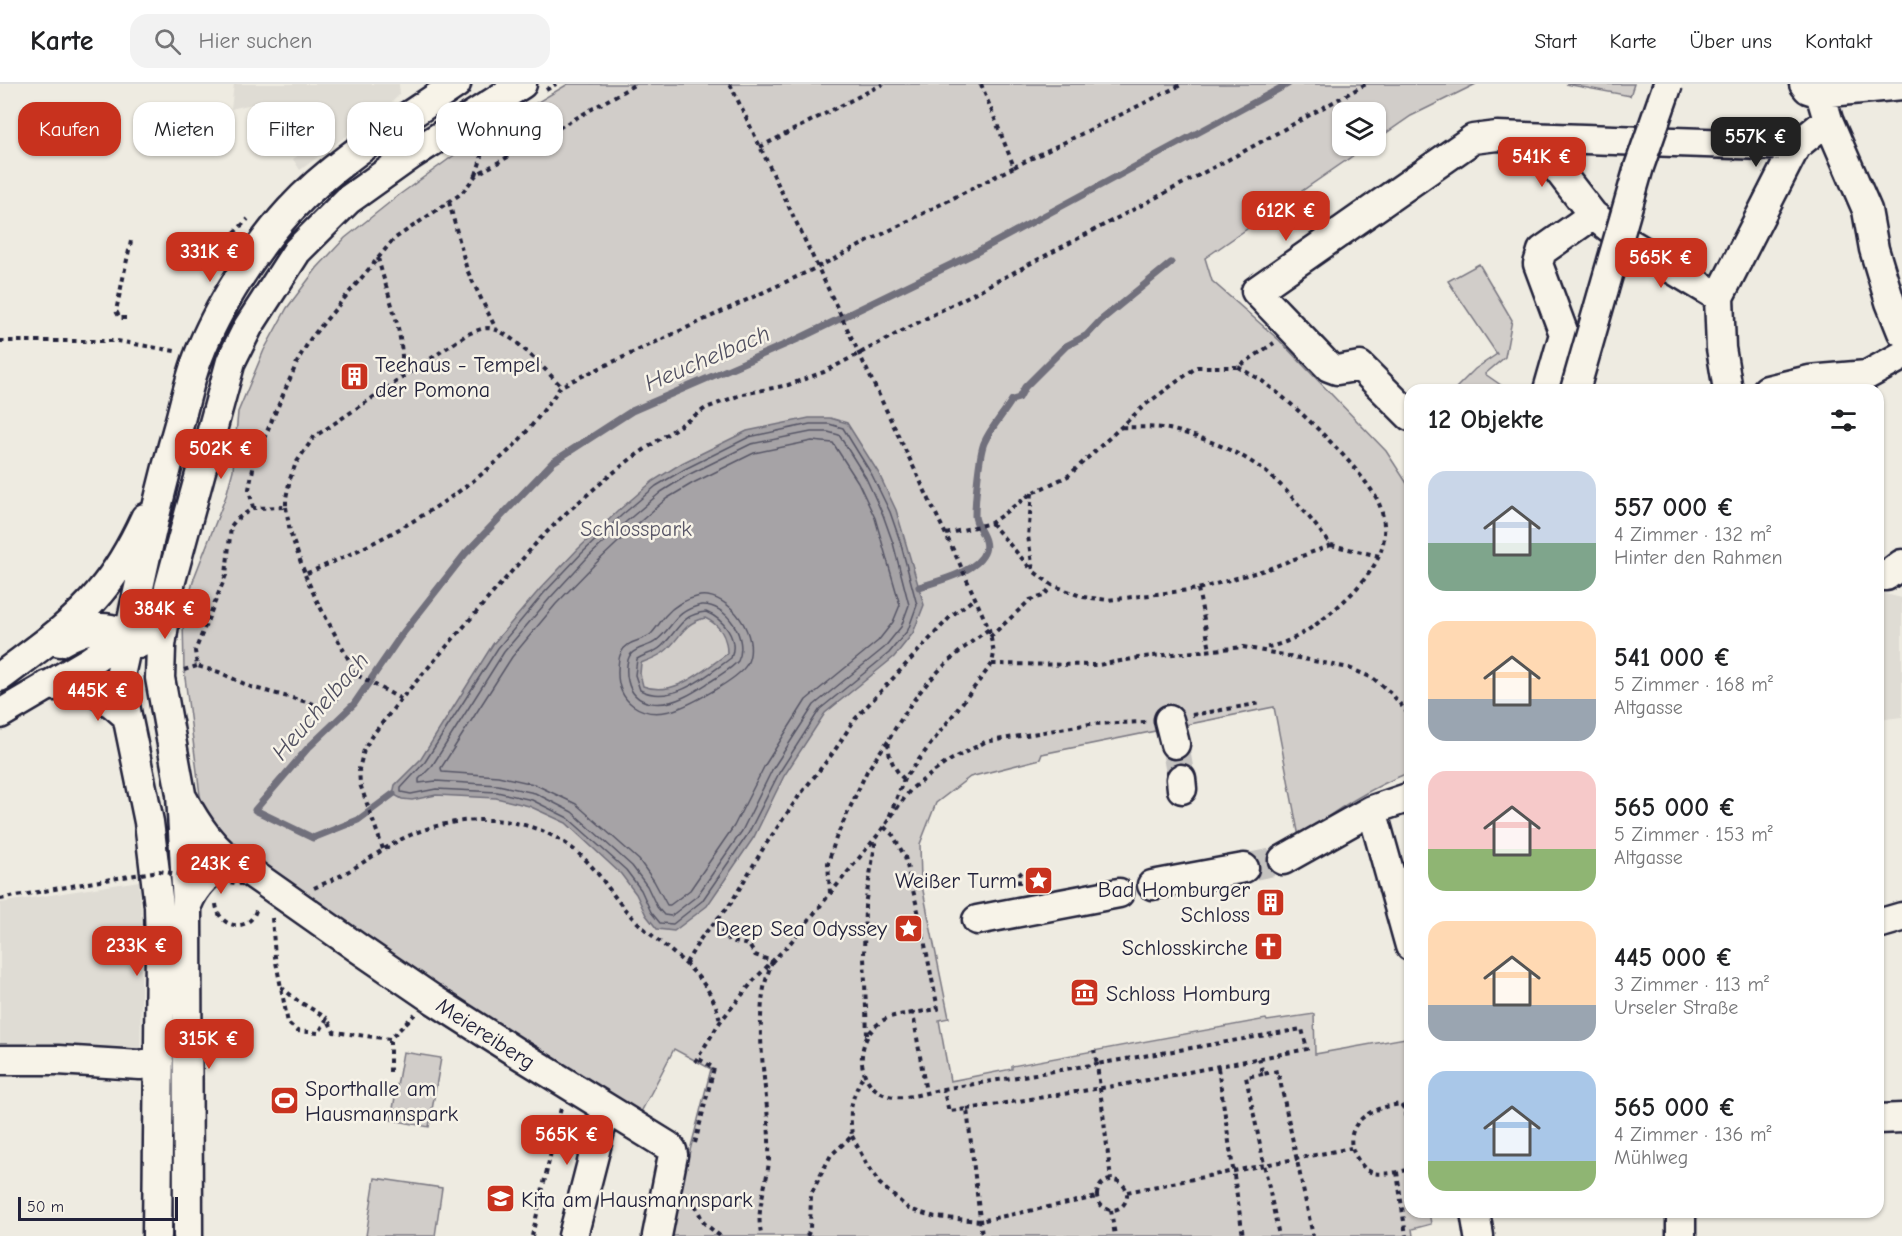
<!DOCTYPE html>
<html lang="de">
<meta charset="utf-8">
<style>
body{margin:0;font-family:"Comic Neue",sans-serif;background:#f2f2f2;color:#202124;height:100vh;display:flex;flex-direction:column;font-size:22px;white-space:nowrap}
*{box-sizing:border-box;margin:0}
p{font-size:20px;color:#757577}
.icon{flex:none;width:33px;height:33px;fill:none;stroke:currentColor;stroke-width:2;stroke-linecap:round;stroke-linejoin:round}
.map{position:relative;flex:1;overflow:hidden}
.sheet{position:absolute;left:1404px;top:300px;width:480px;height:834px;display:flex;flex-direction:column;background:#fff;border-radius:18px;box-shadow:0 2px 4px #0004}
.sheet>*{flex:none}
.banner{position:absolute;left:18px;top:18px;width:570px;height:54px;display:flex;gap:12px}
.controls{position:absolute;left:1332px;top:18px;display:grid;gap:12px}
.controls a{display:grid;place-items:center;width:54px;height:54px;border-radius:12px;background:#fff;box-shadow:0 2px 4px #0004;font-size:30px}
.scale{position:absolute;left:18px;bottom:15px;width:160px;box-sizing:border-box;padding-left:6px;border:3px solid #22223b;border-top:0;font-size:16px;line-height:21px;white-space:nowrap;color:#22223b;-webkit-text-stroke:4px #f7f3e8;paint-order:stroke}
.price{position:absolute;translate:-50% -51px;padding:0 14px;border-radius:12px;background:#c8321e;color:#fff;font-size:20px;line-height:39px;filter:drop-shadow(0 2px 3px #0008)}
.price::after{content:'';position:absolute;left:50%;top:36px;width:18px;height:14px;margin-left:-9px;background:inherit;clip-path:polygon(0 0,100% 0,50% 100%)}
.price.current{background:#222;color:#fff}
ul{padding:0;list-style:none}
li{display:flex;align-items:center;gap:18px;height:150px;padding:0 24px}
li span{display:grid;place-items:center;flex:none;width:168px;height:120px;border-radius:18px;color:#555}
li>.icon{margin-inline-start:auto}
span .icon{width:72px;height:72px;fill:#fffc;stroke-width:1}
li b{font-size:26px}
h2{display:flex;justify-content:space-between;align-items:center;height:72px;padding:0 24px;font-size:26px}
.pill{padding:0 21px;border-radius:18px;background:#fff;box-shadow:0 2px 4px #0004;font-size:21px;line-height:54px}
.pill.current{background:#c8321e;color:#fff}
header{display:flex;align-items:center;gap:36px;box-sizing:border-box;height:84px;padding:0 30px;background:#fff;border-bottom:2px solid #e0e0e0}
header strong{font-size:28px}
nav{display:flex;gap:33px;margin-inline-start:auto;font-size:21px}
.search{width:420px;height:54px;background:#f2f2f2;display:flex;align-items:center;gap:15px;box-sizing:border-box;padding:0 21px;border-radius:18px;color:#757577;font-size:22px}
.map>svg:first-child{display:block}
</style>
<header>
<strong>Karte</strong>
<div class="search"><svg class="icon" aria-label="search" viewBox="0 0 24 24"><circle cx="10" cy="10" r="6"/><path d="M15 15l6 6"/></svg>Hier suchen</div>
<nav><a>Start</a><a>Karte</a><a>Über uns</a><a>Kontakt</a></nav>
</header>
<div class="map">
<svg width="1902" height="1152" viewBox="0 0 1902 1152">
<rect width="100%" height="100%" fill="#eeebe1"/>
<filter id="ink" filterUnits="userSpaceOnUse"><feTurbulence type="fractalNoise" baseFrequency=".0167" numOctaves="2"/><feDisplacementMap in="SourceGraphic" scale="12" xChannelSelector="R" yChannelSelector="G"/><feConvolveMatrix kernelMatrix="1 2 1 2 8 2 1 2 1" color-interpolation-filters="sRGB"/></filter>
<g filter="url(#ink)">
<path fill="#dfdcd4" d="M 234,0 L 399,0 L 400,10 L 389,21 L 300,86 L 293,75 L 300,70 L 277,35 L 252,20 L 231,25 Z
M 1881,509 L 1902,514 L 1902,633 L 1878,636 L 1878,510 Z
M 139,797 L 142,839 L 140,996 L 0,992 L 0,819 Z"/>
<path fill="#d1cdc9" stroke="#7a7882" stroke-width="1.5" d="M 568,0 L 1476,0 L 1411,32 L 1376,56 L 1376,28 L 1342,28 L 1342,62 L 1367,62 L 1205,174 L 1212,197 L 1279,256 L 1386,367 L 1410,404 L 1410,688 C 1368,705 1336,726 1299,753 L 1274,623 L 1042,670 L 1040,675 L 970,693 L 936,719 L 920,760 L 921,797 L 949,934 L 939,936 L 950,997 L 1012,985 L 1012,982 L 1266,935 L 1267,937 L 1314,930 L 1315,970 L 1405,954 L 1410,989 L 1410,1128 L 1429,1128 L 1431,1140 L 1412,1145 L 1413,1152 L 668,1152 L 711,985 L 674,965 L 640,1030 L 519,958 L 257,778 L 213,744 L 204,731 L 200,711 L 184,586 L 183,535 L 194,494 L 226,412 L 233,386 L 238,328 L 264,266 L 287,224 L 317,184 L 345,154 L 399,111 L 481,52 Z
M 1566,0 L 1634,0 L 1630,12 Z
M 1479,180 L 1512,236 L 1505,273 L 1485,290 L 1508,306 L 1454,306 L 1475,285 L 1497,270 L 1448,197 Z
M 403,968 L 441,974 L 429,1043 L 391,1036 Z
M 375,1094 L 442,1104 L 435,1152 L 366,1152 Z"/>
<path fill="#a6a3a6" stroke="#716f7b" stroke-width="1.5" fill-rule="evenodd" d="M 809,334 L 830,334 L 847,339 L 878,388 L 896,426 L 924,521 L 913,549 L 894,573 L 825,629 L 784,692 L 754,753 L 707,822 L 674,847 L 657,845 L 646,831 L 636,810 L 621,790 L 566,739 L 529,722 L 496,714 L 436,711 L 412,716 L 402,715 L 393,710 L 395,701 L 421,675 L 493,560 L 540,505 L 578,465 L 618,427 L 653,397 L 682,379 L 747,347 ZM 705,534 C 720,541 727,552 727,570 C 703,586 674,614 643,602 L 640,590 L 641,579 C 649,576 657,573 664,568 C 681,555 681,540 705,534 Z"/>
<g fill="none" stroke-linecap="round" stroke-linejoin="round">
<path stroke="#575666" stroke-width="1.5" d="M 810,340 L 829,340 L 843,344 L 872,391 L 890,428 L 900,457 L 917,521 L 908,546 L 889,569 L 820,625 L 779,689 L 748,750 L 702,817 L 673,840 L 660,839 L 651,828 L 641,806 L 626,786 L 568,734 L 532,716 L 497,708 L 436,705 L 411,710 L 401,708 L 401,704 L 425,678 L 498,564 L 544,509 L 582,469 L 622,431 L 656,402 L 685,385 L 749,353 Z
M 811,348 L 828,348 L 839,351 L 866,394 L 883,431 L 893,459 L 909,521 L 901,543 L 884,564 L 814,621 L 772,686 L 742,747 L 697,812 L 671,832 L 664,831 L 657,823 L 647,802 L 632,782 L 572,728 L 535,709 L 498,701 L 436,697 L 419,699 L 419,695 L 432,682 L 504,568 L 550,514 L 587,474 L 627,437 L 661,408 L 688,391 L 751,360 Z
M 812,357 L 833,359 L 858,398 L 875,434 L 900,521 L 893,538 L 878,557 L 806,616 L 765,681 L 734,742 L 690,806 L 670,821 L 667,821 L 654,797 L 639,776 L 576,720 L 534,700 L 498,692 L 442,688 L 441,684 L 512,573 L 556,520 L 594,481 L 633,444 L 666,415 L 693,399 L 754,369 Z
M 700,512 C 730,509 761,552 747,580 C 739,595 687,623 670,627 C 641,634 617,618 618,587 C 618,581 618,575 621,569 C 627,556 641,558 651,550 C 656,545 660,538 665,532 C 675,520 686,515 700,512 Z
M 701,521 C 727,519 749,555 738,577 C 732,584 723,589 716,594 C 706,600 695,608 684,613 C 663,623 634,624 628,597 C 626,589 626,576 631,570 C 637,563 649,563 656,557 C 675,542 673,528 701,521 Z
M 706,528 C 723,535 739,554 731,574 C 706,592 672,622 640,606 L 635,591 L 637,575 C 645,570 655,569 662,562 C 678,547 681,530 706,528 Z"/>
<path stroke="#716f7b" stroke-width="7" d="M 919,503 C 938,497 978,488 985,467 C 989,454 976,444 975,432 C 975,418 979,371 984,359 C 991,343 1003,331 1012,316 L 1019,314 L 1025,303 L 1066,262 L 1087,251 L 1100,237 L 1171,179
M 393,710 L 358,736 L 313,754 L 255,726 L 308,664 L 354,620 L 400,553 L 465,470 L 553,378 L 632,327 L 798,255 L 975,169 L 1288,0"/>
<path stroke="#c5c3c0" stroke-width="28" stroke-dasharray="28 14" stroke-linecap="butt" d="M 1175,660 L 1181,695
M 1244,784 L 1283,776"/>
<defs>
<path id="minor" d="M 1804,0 L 1808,5 L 1820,9 L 1828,36 L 1867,126 L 1874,165 L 1890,218 L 1902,248
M 1820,9 L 1902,1
M 1545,54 L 1548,73 L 1593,131 L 1626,157 L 1719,213
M 1548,306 L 1564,250 L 1538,180 L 1542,167 L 1593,131
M 1728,306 L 1721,264 L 1719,213 L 1796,62 L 1828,36
M 1767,306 L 1809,296 L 1867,291 L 1902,272
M 1410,332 L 1360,282 L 1337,286 L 1329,283 L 1256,207 L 1473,55 L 1497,52 L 1796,62
M 1878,492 L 1886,492 L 1902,480
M 60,558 C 87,542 112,536 138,560
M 0,593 C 34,567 72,542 99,509 C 118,487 133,460 145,434
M 47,601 C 60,603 74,602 86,605 C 103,610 115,622 127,632
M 0,630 L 90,577 L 136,545
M 1169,636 L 1175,660
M 1181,695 L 1182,705
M 183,715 C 195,738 216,771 240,781 L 358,864 L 431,914 L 514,967 L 668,1062 L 672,1066 L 673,1071 L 657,1152
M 1372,726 L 1410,862
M 1283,776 L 1372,726 L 1410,713
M 1152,801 L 1244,784
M 187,821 C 195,801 211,785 231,777
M 977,836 L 1119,809
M 1878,840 L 1902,833
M 0,976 L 58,976 L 140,981 L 159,977
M 1878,1035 L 1902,1034
M 1475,1128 L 1479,1152
M 157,1152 L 160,864 L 159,822 L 149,738 L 121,602 L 121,587 C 139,505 155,422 179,340 C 185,318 190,293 199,271 C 217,224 256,163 290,126 C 336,76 401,38 456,0
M 188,1152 L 187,821 L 181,710 L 160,594 L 161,562 L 169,504 L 231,277 L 248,243 L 297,167 L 348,116 L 411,71 L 522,0
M 573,1152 L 606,1024
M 1681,1152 L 1681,1128"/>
</defs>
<use href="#minor" stroke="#22223b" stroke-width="33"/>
<path stroke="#22223b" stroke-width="4" stroke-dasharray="4.5 4.5" stroke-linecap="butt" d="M 730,0 L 958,476 L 989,545 L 994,569 L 992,580 L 904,695 L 888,736
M 546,6 L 556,0
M 760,63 L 883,0
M 1014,83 L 1183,0
M 476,91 L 481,75 L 481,55
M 449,118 L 467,186 L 496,245
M 226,165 L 232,151 L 248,135
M 378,174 C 388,214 407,253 401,295
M 126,234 L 120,234 L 116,227 L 131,157
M 0,257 L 117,257 L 175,267
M 1238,283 C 1246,288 1254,292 1262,297 C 1296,321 1356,379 1377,415 C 1382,425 1385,439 1384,450 C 1384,475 1362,500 1345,516 C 1321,538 1297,558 1264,564
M 1032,409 L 1028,452 L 1033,487 L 1052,501 L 1083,513 L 1108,516 L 1198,505 L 1268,485 L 1331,461 C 1313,438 1295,414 1273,394 C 1245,369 1206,354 1169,345 C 1154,342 1135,344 1118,343
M 286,423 L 290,448 L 305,490 C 375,461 445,424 502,373 C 523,355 545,325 561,302 L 818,183 L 1014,83 L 981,0
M 253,424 L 249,405 L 255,375 L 299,274 L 311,254 L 394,155 L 462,109 L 476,91 L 636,0
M 991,439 L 1032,486
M 946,450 L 991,439 L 1032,409 L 1068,392 L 1145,321 L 1197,283 L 1238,283 L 1274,259
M 1331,461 L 1379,472
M 305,491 L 318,519 L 357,591
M 1198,505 L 1210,566
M 990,553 L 1030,516 L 1044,512 L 1052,501
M 992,580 L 1098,581 L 1144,573 L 1243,563 L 1349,584 L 1373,594 L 1391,609 L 1410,632
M 184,586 L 197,582
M 401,615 L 357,591 C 344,596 340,614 327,623 L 318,621 L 251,603 L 219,588 L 197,582 L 195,567 L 226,491 L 231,442 L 237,435 L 253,424 L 286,423 L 286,414 L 290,395 L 296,379 L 314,353 L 466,251 C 473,248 481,244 488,244 C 510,245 546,287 561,302
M 1192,631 L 1262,619
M 904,695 C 894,686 885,667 890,654 C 893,647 898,640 902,634 C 924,597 954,570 989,545
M 884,743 L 893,751 L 905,773 L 919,831 L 938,925 L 913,929 L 926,1009 L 943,1005 L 949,1027 L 967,1025 L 982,1152
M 383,765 L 360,700 L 359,685 L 364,666 L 371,653 L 401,615 L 538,457 L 565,430 L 609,392 L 632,374 L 706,324 L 743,310 L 788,301 L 824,288 L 1239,70 L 1366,0
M 1019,800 L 1019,791 L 1022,788
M 314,804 C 325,799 337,794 347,788 C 367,777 385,763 406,753 C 460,728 531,728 578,769 C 601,788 613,815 634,835 C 666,867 711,889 720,937
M 830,809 L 828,779 L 836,754 L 867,687 L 889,655
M 0,815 L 88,799
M 216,820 C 219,847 253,849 257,822
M 272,834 L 275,873 L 288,939 L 297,947 L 319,949 L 327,934 L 334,948 L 390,955 L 415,930
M 715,839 L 730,857 L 749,861 L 755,871 L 772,877 C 769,886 766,895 764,904 C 754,960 771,1018 769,1075 C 768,1100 754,1127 762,1152
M 686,879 L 701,854 L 731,819 L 764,763 L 799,712 L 833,669 L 855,635 L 951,532 L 975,514
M 281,903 L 298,917 L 327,934
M 913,929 C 901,931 888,931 878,940 C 854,959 856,1003 889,1012 C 902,1015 914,1012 926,1009
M 867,951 L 864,873 L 865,821 L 876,755
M 1259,974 L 1263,990 L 1278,987 L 1313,1152
M 695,978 L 720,938 L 755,895 L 791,858 L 877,752 L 911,705 L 947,678 L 985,658 L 1090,640 L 1146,638
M 1218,984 L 1243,1152
M 390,988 L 390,955
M 1263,990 L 1246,993 L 1279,1152
M 943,1005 L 1097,980 L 1111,1095
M 967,1025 L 1127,1000 L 1307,965 L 1302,945 L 1097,980 L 1094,966
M 559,1035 L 577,1044
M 852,1052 L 868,1083 L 880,1100 L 909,1125 L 935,1133 L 980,1137 L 1097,1113
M 695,1059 L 714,984 L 697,974
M 1410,1069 L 1405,1026 L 1401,1020 C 1388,1022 1376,1024 1365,1032 C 1349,1043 1347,1062 1359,1077 C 1362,1082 1367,1087 1373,1089 C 1383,1091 1401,1088 1410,1085
M 1397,1088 L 1406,1152
M1097 1111a15 15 0 1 1 30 0a15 15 0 1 1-30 0Z
M 1127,1108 L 1351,1064
M 691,1113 L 704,1139 L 720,1152
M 1111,1126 L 1115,1152
M 532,1152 L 561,1024
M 807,1152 L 810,1146 L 811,1110 L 831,1071 L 852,1052 C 849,1023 851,1015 864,990"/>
<use href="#minor" stroke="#f7f3e8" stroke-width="28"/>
<defs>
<path id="minor-bridge" d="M 1575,306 L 1639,83 L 1668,0"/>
</defs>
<use href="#minor-bridge" stroke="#22223b" stroke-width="33" stroke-linecap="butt"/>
<path stroke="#22223b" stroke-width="4" stroke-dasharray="4.5 4.5" stroke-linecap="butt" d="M 88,799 L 159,787 L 241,800"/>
<use href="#minor-bridge" stroke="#f7f3e8" stroke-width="28"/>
</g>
</g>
<defs>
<symbol id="building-square" viewBox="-11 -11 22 22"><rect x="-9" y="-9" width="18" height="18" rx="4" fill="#c8321e" stroke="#f7f3e8"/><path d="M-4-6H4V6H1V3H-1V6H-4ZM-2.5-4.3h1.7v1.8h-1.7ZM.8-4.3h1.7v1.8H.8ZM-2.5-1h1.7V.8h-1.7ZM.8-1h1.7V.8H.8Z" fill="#fff"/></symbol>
<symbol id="sight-square" viewBox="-11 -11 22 22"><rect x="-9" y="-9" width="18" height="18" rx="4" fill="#c8321e" stroke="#f7f3e8"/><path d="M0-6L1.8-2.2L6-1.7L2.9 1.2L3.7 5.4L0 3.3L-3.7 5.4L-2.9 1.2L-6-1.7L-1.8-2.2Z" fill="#fff"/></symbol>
<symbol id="church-square" viewBox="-11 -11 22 22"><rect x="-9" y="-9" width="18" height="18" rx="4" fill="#c8321e" stroke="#f7f3e8"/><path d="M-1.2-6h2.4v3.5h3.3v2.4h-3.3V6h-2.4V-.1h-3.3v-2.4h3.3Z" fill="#fff"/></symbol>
<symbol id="museum-square" viewBox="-11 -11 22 22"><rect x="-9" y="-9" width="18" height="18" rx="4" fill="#c8321e" stroke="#f7f3e8"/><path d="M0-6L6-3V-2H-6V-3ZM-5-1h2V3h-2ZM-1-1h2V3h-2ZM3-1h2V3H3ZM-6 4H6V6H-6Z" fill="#fff"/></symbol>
<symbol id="stadium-square" viewBox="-11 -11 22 22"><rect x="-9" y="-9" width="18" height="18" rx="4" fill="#c8321e" stroke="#f7f3e8"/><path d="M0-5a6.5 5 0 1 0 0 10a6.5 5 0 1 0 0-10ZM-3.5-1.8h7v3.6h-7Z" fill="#fff"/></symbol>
<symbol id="school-square" viewBox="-11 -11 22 22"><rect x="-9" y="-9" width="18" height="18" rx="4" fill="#c8321e" stroke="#f7f3e8"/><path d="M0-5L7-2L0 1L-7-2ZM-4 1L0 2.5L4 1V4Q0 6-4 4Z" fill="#fff"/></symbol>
</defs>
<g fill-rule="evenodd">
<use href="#building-square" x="338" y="276" width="33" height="33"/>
<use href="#sight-square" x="1022" y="780" width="33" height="33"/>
<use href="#building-square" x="1254" y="802" width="33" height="33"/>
<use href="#sight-square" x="892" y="828" width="33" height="33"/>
<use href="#church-square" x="1252" y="846" width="33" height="33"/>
<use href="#museum-square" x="1068" y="892" width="33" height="33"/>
<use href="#stadium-square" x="268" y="1000" width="33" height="33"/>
<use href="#school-square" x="484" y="1098" width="33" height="33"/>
</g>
<g text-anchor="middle" stroke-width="5" stroke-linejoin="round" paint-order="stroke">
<g font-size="22" fill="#22223b" stroke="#f7f3e8" text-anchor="start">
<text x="375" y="288">Teehaus - Tempel<tspan x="375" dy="25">der Pomona</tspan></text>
<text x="1017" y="804" text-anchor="end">Weißer Turm</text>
<text x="1250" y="813" text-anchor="end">Bad Homburger<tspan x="1250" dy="25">Schloss</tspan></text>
<text x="887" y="852" text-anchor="end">Deep Sea Odyssey</text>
<text x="1248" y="871" text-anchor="end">Schlosskirche</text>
<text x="1106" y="917">Schloss Homburg</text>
<text x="305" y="1012">Sporthalle am<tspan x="305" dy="25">Hausmannspark</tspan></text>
<text x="521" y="1123">Kita am Hausmannspark</text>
</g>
<g font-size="22" fill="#575566" stroke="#f7f3e8">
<text x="636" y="452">Schlosspark</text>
</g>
<g font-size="22" fill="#22223b" stroke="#f7f3e8">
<text transform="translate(486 949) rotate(33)" y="8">Meiereiberg</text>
</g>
<g font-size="24" font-style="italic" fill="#504f60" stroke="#f7f3e8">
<text transform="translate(707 274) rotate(-23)" y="8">Heuchelbach</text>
<text transform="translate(320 622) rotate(-49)" y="8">Heuchelbach</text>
</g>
</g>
</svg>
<div class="controls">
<a><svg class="icon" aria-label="layers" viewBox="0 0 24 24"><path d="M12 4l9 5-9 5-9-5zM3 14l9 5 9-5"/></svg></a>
</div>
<div class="scale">50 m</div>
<b class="price current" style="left:1756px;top:84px">557K €</b>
<b class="price" style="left:1542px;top:104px">541K €</b>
<b class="price" style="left:1286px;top:158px">612K €</b>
<b class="price" style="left:210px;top:199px">331K €</b>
<b class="price" style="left:1661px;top:205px">565K €</b>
<b class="price" style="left:221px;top:396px">502K €</b>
<b class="price" style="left:165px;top:556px">384K €</b>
<b class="price" style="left:98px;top:638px">445K €</b>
<b class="price" style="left:221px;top:811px">243K €</b>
<b class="price" style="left:137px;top:893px">233K €</b>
<b class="price" style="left:209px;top:986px">315K €</b>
<b class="price" style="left:567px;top:1082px">565K €</b>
<div class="banner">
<a class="pill current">Kaufen</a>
<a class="pill">Mieten</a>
<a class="pill">Filter</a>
<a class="pill">Neu</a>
<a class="pill">Wohnung</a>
</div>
<section class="sheet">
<h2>12 Objekte<svg class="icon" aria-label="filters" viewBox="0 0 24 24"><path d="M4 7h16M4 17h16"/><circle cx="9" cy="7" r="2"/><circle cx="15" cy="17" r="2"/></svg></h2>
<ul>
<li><span style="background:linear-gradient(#c9d6e8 60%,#7fa58c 0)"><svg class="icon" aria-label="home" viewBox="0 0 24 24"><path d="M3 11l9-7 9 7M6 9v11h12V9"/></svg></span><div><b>557 000 €</b><p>4 Zimmer · 132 m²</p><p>Hinter den Rahmen</p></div></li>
<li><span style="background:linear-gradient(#ffd9b3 65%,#9aa5b1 0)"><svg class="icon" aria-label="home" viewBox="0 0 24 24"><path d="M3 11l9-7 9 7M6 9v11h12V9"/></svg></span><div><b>541 000 €</b><p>5 Zimmer · 168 m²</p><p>Altgasse</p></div></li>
<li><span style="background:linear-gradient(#f6c9c9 65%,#8fb573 0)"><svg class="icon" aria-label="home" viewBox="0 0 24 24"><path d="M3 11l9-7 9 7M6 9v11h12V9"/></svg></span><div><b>565 000 €</b><p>5 Zimmer · 153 m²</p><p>Altgasse</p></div></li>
<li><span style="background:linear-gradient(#ffd9b3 70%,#9aa5b1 0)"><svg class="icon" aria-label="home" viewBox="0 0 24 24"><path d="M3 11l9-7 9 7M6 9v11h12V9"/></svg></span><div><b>445 000 €</b><p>3 Zimmer · 113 m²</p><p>Urseler Straße</p></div></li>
<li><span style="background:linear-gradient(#a9c7e8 75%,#8fb573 0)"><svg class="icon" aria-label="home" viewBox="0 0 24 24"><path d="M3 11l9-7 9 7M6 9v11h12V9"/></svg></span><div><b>565 000 €</b><p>4 Zimmer · 136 m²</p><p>Mühlweg</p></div></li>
</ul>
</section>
</div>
